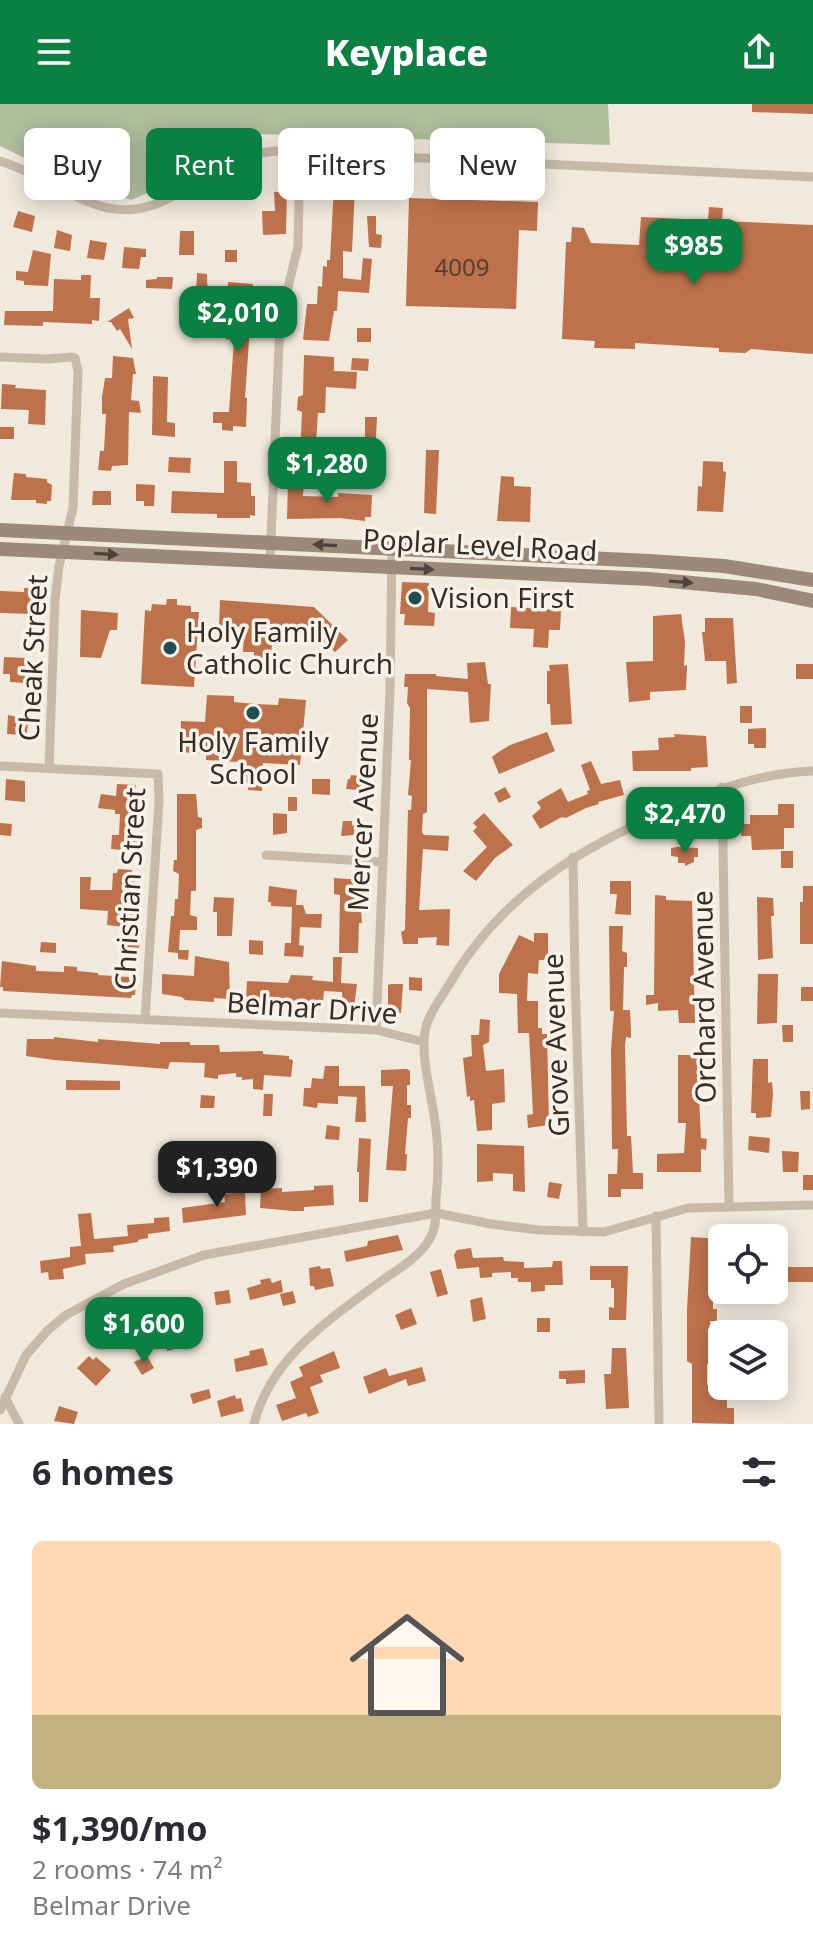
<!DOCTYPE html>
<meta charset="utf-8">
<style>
body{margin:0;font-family:"Noto Sans",sans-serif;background:#f2f2f3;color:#2b2b33;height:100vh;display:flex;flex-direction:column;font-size:30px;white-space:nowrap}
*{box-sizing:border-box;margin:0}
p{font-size:26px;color:#7c7c81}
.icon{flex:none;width:44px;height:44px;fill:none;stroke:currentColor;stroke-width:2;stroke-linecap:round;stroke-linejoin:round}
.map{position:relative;height:1320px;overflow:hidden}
.side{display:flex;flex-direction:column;background:#fff;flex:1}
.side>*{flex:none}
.top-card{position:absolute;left:24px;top:24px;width:766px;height:72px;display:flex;gap:16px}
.tools{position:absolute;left:708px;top:1120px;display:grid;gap:16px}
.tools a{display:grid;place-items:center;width:80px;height:80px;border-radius:12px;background:#fff;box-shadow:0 4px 20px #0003;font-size:40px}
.price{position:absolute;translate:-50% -68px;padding:0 18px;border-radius:16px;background:#0b8043;color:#fff;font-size:26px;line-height:52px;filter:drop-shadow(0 2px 4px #0008)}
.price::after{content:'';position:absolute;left:50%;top:48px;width:24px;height:18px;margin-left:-12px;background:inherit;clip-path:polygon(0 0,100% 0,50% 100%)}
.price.selected{background:#222;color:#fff}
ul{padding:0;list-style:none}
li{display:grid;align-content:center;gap:16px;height:424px;padding:0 32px}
li span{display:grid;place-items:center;height:248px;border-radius:12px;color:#555}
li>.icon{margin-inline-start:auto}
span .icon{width:144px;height:144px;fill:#fffc;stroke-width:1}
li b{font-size:34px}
h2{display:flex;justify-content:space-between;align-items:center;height:96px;padding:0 32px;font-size:34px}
.chip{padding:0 28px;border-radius:12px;background:#fff;box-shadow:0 4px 20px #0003;font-size:28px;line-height:72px}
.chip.selected{background:#0b8043;color:#fff}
header{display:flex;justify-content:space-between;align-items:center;height:104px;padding:0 32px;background:#0b8043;color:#fff;font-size:36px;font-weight:800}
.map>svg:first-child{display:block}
</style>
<header><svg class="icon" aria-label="menu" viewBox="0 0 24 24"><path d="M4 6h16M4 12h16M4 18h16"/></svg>Keyplace<svg class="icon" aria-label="share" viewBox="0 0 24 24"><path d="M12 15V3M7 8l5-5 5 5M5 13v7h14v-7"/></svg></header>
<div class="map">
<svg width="813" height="1320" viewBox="0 0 813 1320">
<rect width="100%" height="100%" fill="#f0e9dc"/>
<path fill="#b0be9d" d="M 0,0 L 608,0 L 610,41 L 252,30 L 217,46 L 169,80 L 131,96 L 64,73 L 0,42 Z"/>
<path fill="#be724c" d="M 752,0 L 813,0 L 813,10 L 752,8 Z
M 334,81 L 355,82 L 352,148 L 343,147 L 343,174 L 361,176 L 363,154 L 372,155 L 369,189 L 338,187 L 337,207 L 334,207 L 329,237 L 305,236 L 303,235 L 307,200 L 317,200 L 318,182 L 322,183 L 323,162 L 327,163 L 327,156 L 330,156 Z
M 274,88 L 287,88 L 286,130 L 263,131 L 262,107 L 275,107 Z
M 409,94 L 538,98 L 537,127 L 519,126 L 516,205 L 406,202 Z
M 709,103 L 723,104 L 722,117 L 813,121 L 813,250 L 751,245 L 745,249 L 719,248 L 719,244 L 635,239 L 635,245 L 594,244 L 595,237 L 562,235 L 566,138 L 571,138 L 572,123 L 584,124 L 591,139 L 639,141 L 641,113 L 708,116 Z
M 18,107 L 35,112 L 32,128 L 13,123 Z
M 367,112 L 376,112 L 376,130 L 382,131 L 381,144 L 369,143 Z
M 57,126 L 72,131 L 70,147 L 54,144 Z
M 180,127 L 194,127 L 194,151 L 179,151 Z
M 90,136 L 107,139 L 104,156 L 87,154 Z
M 124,143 L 146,145 L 146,153 L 141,153 L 139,165 L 122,164 Z
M 33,146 L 51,150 L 48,182 L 24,181 L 24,177 L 16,176 L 16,167 L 28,168 Z
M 225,146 L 237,146 L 237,158 L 225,158 Z
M 197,169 L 207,170 L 209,233 L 195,232 L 196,227 L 182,224 L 183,215 L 191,215 L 192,192 L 196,192 Z
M 81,171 L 91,171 L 90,194 L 100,194 L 99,217 L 92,216 L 92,220 L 43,218 L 43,222 L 4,221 L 5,207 L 53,207 L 54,175 L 81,176 Z
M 157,173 L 173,173 L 172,185 L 146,184 L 146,176 L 157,175 Z
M 228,178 L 253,180 L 245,294 L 247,294 L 246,323 L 233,322 L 233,327 L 222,326 L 222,319 L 213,319 L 213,308 L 229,308 L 234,236 L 226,235 Z
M 129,204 L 134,214 L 128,215 L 132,245 L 120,225 L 117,227 L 111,218 L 107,218 Z
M 357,224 L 371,224 L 371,238 L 357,238 Z
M 304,251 L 334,253 L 334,267 L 357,268 L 356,285 L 326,283 L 325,309 L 318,309 L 315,353 L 300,352 L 302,308 L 297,306 L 298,293 L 303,291 Z
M 113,252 L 133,254 L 136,270 L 133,270 L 131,296 L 139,297 L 141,309 L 129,308 L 128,361 L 112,362 L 111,367 L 98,366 L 100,347 L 104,347 L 106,310 L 102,310 L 102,293 L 105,274 L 112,274 Z
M 352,254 L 369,255 L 368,267 L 351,266 Z
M 153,272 L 168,273 L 167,318 L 175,319 L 175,333 L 152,331 Z
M 2,280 L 16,281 L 15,284 L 46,286 L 45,321 L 28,320 L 29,306 L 1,305 Z
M 365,313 L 377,313 L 376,334 L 365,334 Z
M 0,323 L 14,323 L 14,335 L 0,335 Z
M 340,336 L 354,337 L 354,368 L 317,368 L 317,354 L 339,353 Z
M 426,346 L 439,346 L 436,410 L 424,409 Z
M 169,353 L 191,354 L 190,369 L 168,368 Z
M 224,357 L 237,357 L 237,378 L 251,379 L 251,392 L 255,392 L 255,412 L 250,411 L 250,414 L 217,414 L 217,410 L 171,409 L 172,387 L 224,389 Z
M 703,357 L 723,358 L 723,367 L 726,368 L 723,408 L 697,407 L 698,382 L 702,383 Z
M 14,369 L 26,370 L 26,373 L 47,375 L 47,378 L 52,381 L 51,397 L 47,397 L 47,400 L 36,399 L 36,396 L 11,396 Z
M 501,372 L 514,373 L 514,382 L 531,383 L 530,418 L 497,417 Z
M 288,378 L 304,379 L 303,392 L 338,393 L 338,389 L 372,391 L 371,413 L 365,413 L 365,417 L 340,414 L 287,415 Z
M 136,380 L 155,381 L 154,402 L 144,402 L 144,397 L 136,397 Z
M 93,387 L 111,387 L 111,401 L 92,401 Z
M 402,478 L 429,479 L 428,508 L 435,509 L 434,522 L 404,521 L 405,510 L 400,510 Z
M 24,484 L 33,484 L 32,510 L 0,509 L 0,487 L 24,488 Z
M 167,495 L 177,495 L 177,501 L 191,502 L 191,508 L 199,508 L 194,583 L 141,580 L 145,506 L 151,507 L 152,500 L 166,501 Z
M 220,496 L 314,503 L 348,536 L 335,548 L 325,538 L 306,537 L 306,533 L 273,531 L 270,559 L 254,559 L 254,548 L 243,548 L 244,523 L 219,522 Z
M 511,503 L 561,506 L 560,526 L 549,526 L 548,544 L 533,543 L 534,525 L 510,524 Z
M 81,506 L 118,509 L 117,526 L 110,526 L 101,554 L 80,553 Z
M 681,510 L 685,538 L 684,562 L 687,561 L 686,586 L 650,588 L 650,596 L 629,598 L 626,558 L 653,557 L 653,512 Z
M 705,514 L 733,514 L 737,579 L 727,580 L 726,557 L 705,557 L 702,528 L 705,528 Z
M 4,553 L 26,554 L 25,579 L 10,578 L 10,570 L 3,570 Z
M 485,558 L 488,580 L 491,580 L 489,617 L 470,619 L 468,588 L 427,585 L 427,708 L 423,710 L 422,728 L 424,731 L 449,732 L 448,747 L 423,745 L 419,806 L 450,805 L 449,842 L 436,841 L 437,833 L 418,834 L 418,840 L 403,840 L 401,828 L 405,826 L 408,706 L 411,706 L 412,692 L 408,691 L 411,656 L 409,656 L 410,604 L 407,599 L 408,583 L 404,583 L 405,570 L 436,570 L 436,572 L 468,575 L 467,559 Z
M 568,560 L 572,620 L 551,621 L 550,600 L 547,600 L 547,567 L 550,567 L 549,561 Z
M 796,560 L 813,560 L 813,575 L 796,575 Z
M 207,591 L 234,592 L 234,598 L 255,600 L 278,601 L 279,594 L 306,596 L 300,661 L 263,659 L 262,687 L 248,686 L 249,679 L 238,678 L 239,658 L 206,656 L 206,650 L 180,648 L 181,617 L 205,618 Z
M 740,602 L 752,602 L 752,619 L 740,619 Z
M 8,611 L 28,615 L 27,629 L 23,628 L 23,631 L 7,630 Z
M 766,624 L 766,644 L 754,644 L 754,640 L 748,640 L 748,625 Z
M 547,628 L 555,647 L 499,670 L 492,653 L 497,649 L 510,641 Z
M 674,630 L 706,632 L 708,663 L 691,664 L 691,667 L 633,667 L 632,647 L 659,646 L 658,634 L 675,633 Z
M 591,657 L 601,680 L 620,676 L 624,691 L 598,698 L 599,700 L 586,704 L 566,714 L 562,713 L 540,725 L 532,712 L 541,704 L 537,698 L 561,684 L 568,698 L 588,690 L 587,687 L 590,686 L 581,661 Z
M 351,671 L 371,673 L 370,687 L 346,685 L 348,675 L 350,675 Z
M 6,675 L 25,677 L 25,698 L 5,696 Z
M 312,675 L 330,675 L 330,691 L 312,690 Z
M 117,680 L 136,681 L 133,732 L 138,734 L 137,746 L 134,747 L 111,745 L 112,731 L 119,731 L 120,710 L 115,710 L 115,706 L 98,704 L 101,690 L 116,692 Z
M 505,683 L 511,693 L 499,699 L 494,689 Z
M 177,690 L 196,690 L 198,713 L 202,714 L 202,724 L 196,726 L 196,787 L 191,787 L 190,811 L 197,813 L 197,826 L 180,826 L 179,846 L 189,846 L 188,856 L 178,855 L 178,849 L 168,848 L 171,812 L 174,812 L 175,795 L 178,795 L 179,770 L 173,767 L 174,756 L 177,756 Z
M 288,693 L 297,693 L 297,707 L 288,707 Z
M 778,700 L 794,700 L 794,724 L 784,724 L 784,745 L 752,746 L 751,732 L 741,732 L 741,720 L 750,720 L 750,711 L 778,711 Z
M 273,709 L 287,710 L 287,729 L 273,731 Z
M 484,709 L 513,741 L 495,754 L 476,777 L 463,767 L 487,743 L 473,727 L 477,723 L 473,719 Z
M 343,717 L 352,717 L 352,721 L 355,722 L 354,731 L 341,732 Z
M 0,719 L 12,720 L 11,732 L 0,731 Z
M 678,743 L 698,744 L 698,753 L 694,753 L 694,758 L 685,762 L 685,759 L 678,759 L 678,753 L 671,752 L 671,744 Z
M 781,747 L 793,747 L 793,764 L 781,764 Z
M 118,765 L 132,766 L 132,769 L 135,769 L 133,824 L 107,821 L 108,807 L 80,805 L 80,773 L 91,773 L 90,786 L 112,786 L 113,769 L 117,769 Z
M 334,774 L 364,776 L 363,792 L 360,792 L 362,819 L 359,819 L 358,849 L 339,849 L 340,791 L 334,790 Z
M 610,777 L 631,777 L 631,811 L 615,810 L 617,790 L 610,790 Z
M 269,782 L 297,786 L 296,801 L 303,801 L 306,810 L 322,810 L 321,824 L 300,823 L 299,841 L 304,842 L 303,853 L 284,852 L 285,839 L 291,839 L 292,803 L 271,802 L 271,798 L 268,798 Z
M 803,782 L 813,782 L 813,840 L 800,840 L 800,798 L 803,798 Z
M 655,791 L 666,792 L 666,796 L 692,797 L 695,919 L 679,919 L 678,906 L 658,907 L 658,899 L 646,901 L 646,891 L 654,891 Z
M 214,793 L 234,794 L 232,832 L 217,832 L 217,808 L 213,808 Z
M 757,793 L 773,794 L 774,812 L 771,812 L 773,854 L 758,856 Z
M 609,822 L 623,822 L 622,847 L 627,849 L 627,863 L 624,863 L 623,906 L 630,906 L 631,925 L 631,934 L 626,933 L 625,941 L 627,1032 L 631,1032 L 633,1069 L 643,1069 L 643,1085 L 621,1085 L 621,1093 L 608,1093 L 608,1070 L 617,1070 L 618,1045 L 612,1045 L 611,946 L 614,907 L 610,907 Z
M 534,829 L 548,829 L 548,856 L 539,856 L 538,870 L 528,869 L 527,897 L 538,897 L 538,924 L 542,924 L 542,930 L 547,930 L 549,1021 L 528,1024 L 527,1011 L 533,1010 L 529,929 L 518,929 L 517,890 L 499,889 L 499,870 L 519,831 L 534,838 Z
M 125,830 L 136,831 L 136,835 L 140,836 L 138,851 L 122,850 Z
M 249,836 L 263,837 L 263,851 L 249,850 Z
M 41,838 L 56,839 L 56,849 L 40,848 Z
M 195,852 L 229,858 L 230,895 L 214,894 L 214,898 L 185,896 L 182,893 L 162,890 L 162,870 L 194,872 Z
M 333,853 L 342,853 L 341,879 L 357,880 L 354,904 L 343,903 L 342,888 L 324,887 L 323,898 L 319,898 L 319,902 L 246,895 L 247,877 L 288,879 L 291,871 L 313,872 L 312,876 L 333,878 Z
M 2,857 L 36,862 L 36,867 L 64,868 L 64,862 L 77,863 L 77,867 L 98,869 L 98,871 L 129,873 L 129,876 L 136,876 L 135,891 L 132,891 L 131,894 L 3,887 L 3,883 L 0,883 Z
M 758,870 L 778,870 L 777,919 L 757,920 Z
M 409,873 L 422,874 L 422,887 L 409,886 Z
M 391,880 L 403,880 L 401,909 L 388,908 L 388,881 Z
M 801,883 L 813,883 L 813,897 L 801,897 Z
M 480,915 L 490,916 L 489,938 L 483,941 L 486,967 L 504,965 L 505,998 L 492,1000 L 492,1026 L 477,1027 L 474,996 L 470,997 L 470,992 L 467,993 L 463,954 L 472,952 L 471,931 L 479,931 Z
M 782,921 L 793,921 L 793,938 L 783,938 Z
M 54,933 L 98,938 L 98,935 L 160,940 L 160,938 L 190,938 L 190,941 L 219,941 L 220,948 L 263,947 L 263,950 L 289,952 L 289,955 L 293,956 L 291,973 L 264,971 L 263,986 L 253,985 L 253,975 L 242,976 L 242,973 L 236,973 L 236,969 L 218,971 L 218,975 L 204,973 L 205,959 L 170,958 L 168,965 L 54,956 L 26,952 L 27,935 L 54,935 Z
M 678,951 L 697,951 L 701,1034 L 707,1035 L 706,1046 L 701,1045 L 701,1068 L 657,1068 L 657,1050 L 684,1049 L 686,1019 L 678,1019 Z
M 753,955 L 768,955 L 768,979 L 772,978 L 773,990 L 771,1013 L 756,1014 L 756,1009 L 751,1009 Z
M 325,962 L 339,962 L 339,982 L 365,982 L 366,1018 L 355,1018 L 357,993 L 338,992 L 338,1000 L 318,999 L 317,1004 L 303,1002 L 304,984 L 311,984 L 312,974 L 323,975 Z
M 407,965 L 410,967 L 410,981 L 407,981 L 407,1001 L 411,1001 L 411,1014 L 408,1014 L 405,1050 L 407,1050 L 406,1067 L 386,1066 L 393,982 L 381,982 L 381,966 Z
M 66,976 L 120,977 L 120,986 L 66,986 Z
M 800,987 L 810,987 L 810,1005 L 801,1006 Z
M 264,990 L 273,990 L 272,1012 L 263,1012 Z
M 201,991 L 215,992 L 214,1004 L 200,1004 Z
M 327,1021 L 340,1023 L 339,1036 L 325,1035 Z
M 749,1032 L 770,1034 L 769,1049 L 748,1046 Z
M 359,1034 L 371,1035 L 368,1098 L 359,1098 L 359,1068 L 357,1068 Z
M 477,1040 L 524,1042 L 525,1088 L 513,1087 L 513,1070 L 493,1069 L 493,1077 L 477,1078 Z
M 255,1045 L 256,1059 L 236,1059 L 236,1047 Z
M 782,1047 L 799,1048 L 798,1068 L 783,1068 Z
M 803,1071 L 813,1071 L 813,1086 L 803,1086 Z
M 549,1078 L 562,1080 L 559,1095 L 547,1093 Z
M 333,1081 L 334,1101 L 304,1103 L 304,1107 L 293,1107 L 260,1104 L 261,1085 L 282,1084 L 282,1088 L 314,1086 L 314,1082 Z
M 245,1088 L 246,1111 L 183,1119 L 182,1104 L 225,1098 L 224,1090 Z
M 91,1109 L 94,1135 L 128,1132 L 127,1121 L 154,1119 L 154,1114 L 169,1113 L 170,1127 L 148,1130 L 148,1134 L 138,1136 L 138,1138 L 113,1142 L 114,1148 L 85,1150 L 86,1160 L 63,1165 L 64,1175 L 49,1176 L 48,1168 L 41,1169 L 40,1157 L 70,1153 L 70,1143 L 81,1142 L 78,1110 Z
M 398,1131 L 403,1146 L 346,1158 L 344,1147 L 367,1142 L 368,1137 Z
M 691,1133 L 722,1135 L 722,1165 L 713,1165 L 713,1205 L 717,1205 L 717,1217 L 710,1217 L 712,1260 L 707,1260 L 707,1281 L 727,1282 L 727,1304 L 734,1304 L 734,1320 L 692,1319 L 692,1260 L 687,1257 L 687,1206 Z
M 471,1144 L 473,1154 L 503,1153 L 504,1157 L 524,1158 L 524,1164 L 552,1163 L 553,1157 L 562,1157 L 563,1181 L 545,1181 L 545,1187 L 531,1188 L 531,1178 L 518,1178 L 518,1174 L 511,1174 L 511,1168 L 492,1169 L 492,1173 L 480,1174 L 479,1163 L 457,1165 L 454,1151 L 457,1146 Z
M 320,1162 L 321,1165 L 330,1164 L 334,1182 L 315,1186 L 314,1182 L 310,1182 L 309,1164 Z
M 590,1162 L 628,1162 L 626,1216 L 609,1216 L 609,1203 L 614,1204 L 614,1184 L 611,1184 L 611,1176 L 590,1176 Z
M 780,1163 L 813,1163 L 813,1178 L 780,1178 Z
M 441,1165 L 448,1190 L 437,1193 L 430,1168 Z
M 270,1174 L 272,1179 L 281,1176 L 283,1188 L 250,1196 L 247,1184 L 261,1180 L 260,1176 Z
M 229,1186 L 231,1199 L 216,1201 L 214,1188 Z
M 293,1187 L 296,1199 L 283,1202 L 280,1190 Z
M 482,1193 L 486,1215 L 473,1218 L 470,1196 Z
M 172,1194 L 175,1205 L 180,1204 L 182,1212 L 155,1219 L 152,1207 L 161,1205 L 159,1198 Z
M 411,1204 L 417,1220 L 401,1226 L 395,1211 Z
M 537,1214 L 550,1214 L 550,1228 L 537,1228 Z
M 123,1219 L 135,1233 L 123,1243 L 111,1228 Z
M 180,1235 L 182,1243 L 167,1247 L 165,1238 Z
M 263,1244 L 268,1261 L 236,1268 L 234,1255 L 250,1251 L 249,1247 Z
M 612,1244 L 626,1244 L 629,1304 L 606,1305 L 604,1270 L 611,1270 Z
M 334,1247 L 340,1264 L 320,1271 L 323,1278 L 310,1283 L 319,1309 L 308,1313 L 306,1309 L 282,1317 L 276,1301 L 296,1294 L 290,1278 L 303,1272 L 299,1263 Z
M 89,1252 L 93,1256 L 96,1253 L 111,1266 L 96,1282 L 77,1264 Z
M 147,1252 L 154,1264 L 142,1271 L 134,1258 Z
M 422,1263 L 426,1277 L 408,1282 L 406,1275 L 369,1290 L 363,1273 L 386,1264 L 389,1272 Z
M 585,1266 L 585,1279 L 566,1280 L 566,1275 L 559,1275 L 559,1267 Z
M 209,1285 L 211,1294 L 193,1300 L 190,1290 Z
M 235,1291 L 236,1295 L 241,1294 L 244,1307 L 221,1313 L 217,1297 Z
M 59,1302 L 78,1308 L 74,1320 L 54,1317 Z"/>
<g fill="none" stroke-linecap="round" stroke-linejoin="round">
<path stroke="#c8baa9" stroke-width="9" d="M 0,57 C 38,68 70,95 108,104 C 171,117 210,53 275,47 L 813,73
M 0,253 L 47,255 L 72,253 L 75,254 L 78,267 L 73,404 L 59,462 L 55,496 L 49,664
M 270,458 L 280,217 L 298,142 L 300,48
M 0,662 L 158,670 L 159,697 L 145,916
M 722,683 L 729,1102
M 266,751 L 382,758
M 573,753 L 575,873 L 583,1128
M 0,909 L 376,926 L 424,938
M 376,926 L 390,586 L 392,444
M 656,1112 L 659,1320
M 5,1293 L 19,1320
M 0,1306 L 26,1251 L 48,1226 L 66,1211 L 124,1180 L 204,1151 L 436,1109 L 491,1120 L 539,1126 L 604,1128 L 688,1104 L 813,1101
M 254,1320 C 271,1252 332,1214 384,1175 C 400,1164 419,1153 429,1136 C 438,1122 435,1110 436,1095 C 439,1066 439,1040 434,1011 C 430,984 421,954 425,927 C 428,910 442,893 450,879 C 501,791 582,742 674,704 C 720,684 762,669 813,667"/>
<path stroke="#9b897a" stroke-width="14" d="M 0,426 L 649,457 L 724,462 L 813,476
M 0,445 L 649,475 L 756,485 L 813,497"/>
</g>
<defs><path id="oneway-solid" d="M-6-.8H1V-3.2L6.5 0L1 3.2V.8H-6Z" transform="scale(2)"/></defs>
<g fill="#4e443c">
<use href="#oneway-solid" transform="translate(325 441) rotate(-177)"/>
<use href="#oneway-solid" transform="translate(106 450) rotate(3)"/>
<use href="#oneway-solid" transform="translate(422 465) rotate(3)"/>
<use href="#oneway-solid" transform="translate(681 478) rotate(4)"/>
</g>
<g fill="#204c54" stroke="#f8f2e8" stroke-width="3">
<circle cx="415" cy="494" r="8"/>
<circle cx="170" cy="544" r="8"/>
<circle cx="253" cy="609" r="8"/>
</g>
<g text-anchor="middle" stroke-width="7" stroke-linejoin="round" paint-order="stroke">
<g font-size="24" fill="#573e31">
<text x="462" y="172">4009</text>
</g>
<g font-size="28" fill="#352d28" stroke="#f8f2e8">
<text transform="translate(480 441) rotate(3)" y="10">Poplar Level Road</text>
<text transform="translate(33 554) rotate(-87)" y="10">Cheak Street</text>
<text transform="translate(363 708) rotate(-87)" y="10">Mercer Avenue</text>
<text transform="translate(130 785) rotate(-87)" y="10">Christian Street</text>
<text transform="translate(704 893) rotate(-91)" y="10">Orchard Avenue</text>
<text transform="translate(312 904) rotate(4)" y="10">Belmar Drive</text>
<text transform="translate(556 941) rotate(-92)" y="10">Grove Avenue</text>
</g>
<g font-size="28" fill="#352d28" stroke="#f8f2e8" text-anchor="start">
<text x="431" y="504">Vision First</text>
<text x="186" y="538">Holy Family<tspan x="186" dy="32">Catholic Church</tspan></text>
<text x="253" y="648" text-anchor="middle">Holy Family<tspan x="253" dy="32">School</tspan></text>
</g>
</g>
</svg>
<div class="tools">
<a><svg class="icon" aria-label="locate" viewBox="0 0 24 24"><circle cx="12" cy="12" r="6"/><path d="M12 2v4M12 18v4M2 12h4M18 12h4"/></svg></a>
<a><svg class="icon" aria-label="layers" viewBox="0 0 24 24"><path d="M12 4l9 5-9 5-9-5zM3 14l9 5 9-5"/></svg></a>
</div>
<b class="price" style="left:694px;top:183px">$985</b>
<b class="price" style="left:238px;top:250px">$2,010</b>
<b class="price" style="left:327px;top:401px">$1,280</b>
<b class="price" style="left:685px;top:751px">$2,470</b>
<b class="price selected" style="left:217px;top:1105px">$1,390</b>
<b class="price" style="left:144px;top:1261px">$1,600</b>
<div class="top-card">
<a class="chip">Buy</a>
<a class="chip selected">Rent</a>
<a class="chip">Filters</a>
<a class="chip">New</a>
</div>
</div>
<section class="side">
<h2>6 homes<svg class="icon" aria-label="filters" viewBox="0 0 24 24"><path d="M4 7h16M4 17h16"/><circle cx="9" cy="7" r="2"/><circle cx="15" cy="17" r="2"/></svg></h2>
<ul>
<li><span style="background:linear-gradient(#ffd9b3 70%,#c2b280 0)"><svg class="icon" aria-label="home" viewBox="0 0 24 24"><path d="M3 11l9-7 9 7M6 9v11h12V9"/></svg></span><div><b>$1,390/mo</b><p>2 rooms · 74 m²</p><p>Belmar Drive</p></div></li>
</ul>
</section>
